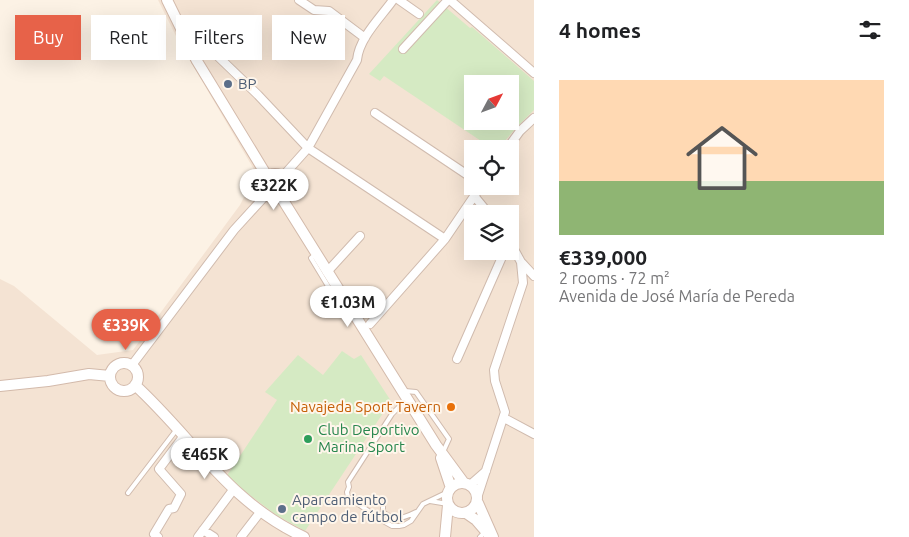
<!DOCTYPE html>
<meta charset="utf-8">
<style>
body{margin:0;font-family:Ubuntu,sans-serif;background:#f6f6f6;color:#202124;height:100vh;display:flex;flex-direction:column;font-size:19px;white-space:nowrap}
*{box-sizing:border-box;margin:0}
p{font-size:16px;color:#757577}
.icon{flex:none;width:28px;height:28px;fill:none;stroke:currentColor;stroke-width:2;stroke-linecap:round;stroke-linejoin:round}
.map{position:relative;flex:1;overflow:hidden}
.panel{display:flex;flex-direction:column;background:#fff;width:375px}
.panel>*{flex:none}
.top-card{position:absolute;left:15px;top:15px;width:444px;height:45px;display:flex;gap:10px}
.needle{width:32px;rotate:49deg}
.tools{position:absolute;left:464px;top:75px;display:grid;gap:10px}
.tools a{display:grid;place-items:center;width:55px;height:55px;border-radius:0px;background:#fff;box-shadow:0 5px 20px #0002;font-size:25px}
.price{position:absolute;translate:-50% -42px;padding:0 11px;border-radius:18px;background:#fff;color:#222;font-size:16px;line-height:32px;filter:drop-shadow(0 1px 2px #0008)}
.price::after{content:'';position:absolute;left:50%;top:30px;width:15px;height:11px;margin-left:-8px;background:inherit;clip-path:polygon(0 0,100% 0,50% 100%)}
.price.active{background:#e76249;color:#fff}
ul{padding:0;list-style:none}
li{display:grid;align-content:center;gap:10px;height:265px;padding:0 25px}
li span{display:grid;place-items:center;height:155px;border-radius:0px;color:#555}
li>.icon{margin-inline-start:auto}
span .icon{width:90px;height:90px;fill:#fffc;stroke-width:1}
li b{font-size:21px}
h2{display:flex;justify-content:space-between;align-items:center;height:60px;padding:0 25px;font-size:21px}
.tag{padding:0 18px;border-radius:0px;background:#fff;box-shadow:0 5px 20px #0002;font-size:18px;line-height:45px}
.tag.active{background:#e76249;color:#fff}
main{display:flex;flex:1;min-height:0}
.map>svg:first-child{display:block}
</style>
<main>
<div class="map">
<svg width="534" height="537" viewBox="0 0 534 537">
<rect width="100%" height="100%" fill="#fcf2e5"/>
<path fill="#f4e3d3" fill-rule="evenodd" d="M 158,0 L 534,0 L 534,537 L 0,537 L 0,279 L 14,286 L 97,355 L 133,350 L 240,205 L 256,173 L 178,40 ZM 472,84 L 510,84 L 510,121 L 472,121 ZM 472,149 L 510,149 L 510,186 L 472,186 ZM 472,214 L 510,214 L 510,251 L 472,251 Z"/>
<path fill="#d5eac3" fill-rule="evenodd" d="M 437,0 L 470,28 L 472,27 L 534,81 L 534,110 L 516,128 L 498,149 L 493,149 L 384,76 L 380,81 L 369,74 ZM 472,84 L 510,84 L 510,121 L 472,121 Z
M 342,351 L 354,359 L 361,355 L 391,401 L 305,531 L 276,515 L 226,477 L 277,400 L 265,392 L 298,355 L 323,375 Z"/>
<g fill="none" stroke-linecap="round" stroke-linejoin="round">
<defs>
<path id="lane" d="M 316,254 L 311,258 L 334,296 L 340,294
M 405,391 L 416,392 L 449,439 L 443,452
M 410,410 L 400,406 L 392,414 L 348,482 L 349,487 L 347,492 L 348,497 L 383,521 L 392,526 L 399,526 L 404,525 L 411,521 L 423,504 L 448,492
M 128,493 L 177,429
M 430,501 L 448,504
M 383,505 L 383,512 C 395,522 404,518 416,512
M 480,537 L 486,531"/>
<path id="street" d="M 299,0 L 314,10 L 329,11 L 365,38
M 399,0 L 419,14
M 450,0 L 534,73
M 182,32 L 191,33 L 202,41 L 258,95 L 308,148 L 445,239
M 403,49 L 448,0
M 375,113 L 472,178
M 507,149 L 520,131 L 534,118
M 283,176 L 308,148 L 357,60 C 359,38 381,17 393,0
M 475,197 L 489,214
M 522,263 L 534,276
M 327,272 L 360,236
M 370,324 L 445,239 L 481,186
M 457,359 L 502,257 L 509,251
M 132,365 L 234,230 L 266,195
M 504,418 L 534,434
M 470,485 L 486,471
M 478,495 L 505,412 L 495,381 L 494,370 L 523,283 L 521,262 L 510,242
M 203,530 L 214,537
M 158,537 L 154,534 L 169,509 L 174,508 L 181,494 L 159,469 L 183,437
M 198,537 L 233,490
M 241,537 L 261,511"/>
<path id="secondary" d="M 167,0 L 197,61 L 267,176
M263 186a12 12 0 1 1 24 0a12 12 0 1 1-24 0Z
M 281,197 L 436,445 L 464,483
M110 377a14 14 0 1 1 28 0a14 14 0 1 1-28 0Z
M 135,385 C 194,439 228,502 304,537
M 0,386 L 48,381 L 89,374 L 110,376
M 441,458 L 451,488
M447 498a15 15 0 1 1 30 0a15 15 0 1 1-30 0Z
M 478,503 L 493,537
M 466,513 L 476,520 L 489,535
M 445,537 L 448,505"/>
</defs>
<use href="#lane" stroke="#d0bbae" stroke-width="6"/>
<use href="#street" stroke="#d0bbae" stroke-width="10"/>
<use href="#secondary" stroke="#d3baab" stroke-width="12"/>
<use href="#lane" stroke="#fff" stroke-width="4"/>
<use href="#street" stroke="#fff" stroke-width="8"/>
<use href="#secondary" stroke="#fff" stroke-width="10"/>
</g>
<g fill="#5c6f8a" stroke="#fff6eb" stroke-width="2">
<circle cx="228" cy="84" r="5"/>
<circle cx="282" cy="509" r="5"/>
</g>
<circle fill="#e8710a" stroke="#fff6eb" stroke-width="2" cx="451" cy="407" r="5"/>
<circle fill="#2e9e5b" stroke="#fff6eb" stroke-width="2" cx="308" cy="439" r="5"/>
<g text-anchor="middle" stroke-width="4" stroke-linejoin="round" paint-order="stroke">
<g font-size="15" fill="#4e5e75" stroke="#fff6eb" text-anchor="start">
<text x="238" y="89">BP</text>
<text x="292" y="505">Aparcamiento<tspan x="292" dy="17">campo de fútbol</tspan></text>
</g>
<g font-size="15" fill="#c56008" stroke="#fff6eb" text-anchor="end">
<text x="441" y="412">Navajeda Sport Tavern</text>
</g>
<g font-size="15" fill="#27864d" stroke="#fff6eb" text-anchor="start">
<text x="318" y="435">Club Deportivo<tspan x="318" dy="17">Marina Sport</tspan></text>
</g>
</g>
</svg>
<div class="tools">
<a><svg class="needle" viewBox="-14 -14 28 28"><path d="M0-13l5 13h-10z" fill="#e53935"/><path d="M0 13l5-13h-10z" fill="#757577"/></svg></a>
<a><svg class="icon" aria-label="locate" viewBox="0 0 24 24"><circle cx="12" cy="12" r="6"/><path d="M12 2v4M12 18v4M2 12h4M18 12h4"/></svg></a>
<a><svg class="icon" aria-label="layers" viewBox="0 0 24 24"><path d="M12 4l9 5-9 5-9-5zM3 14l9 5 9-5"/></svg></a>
</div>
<b class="price" style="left:274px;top:211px">€322K</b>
<b class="price" style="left:348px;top:328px">€1.03M</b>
<b class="price active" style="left:126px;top:351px">€339K</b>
<b class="price" style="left:205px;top:480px">€465K</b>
<div class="top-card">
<a class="tag active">Buy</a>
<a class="tag">Rent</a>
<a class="tag">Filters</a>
<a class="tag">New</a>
</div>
</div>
<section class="panel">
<h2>4 homes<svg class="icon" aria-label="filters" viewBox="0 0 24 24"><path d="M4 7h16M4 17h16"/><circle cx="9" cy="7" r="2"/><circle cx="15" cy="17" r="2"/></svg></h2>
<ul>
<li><span style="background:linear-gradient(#ffd9b3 65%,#8fb573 0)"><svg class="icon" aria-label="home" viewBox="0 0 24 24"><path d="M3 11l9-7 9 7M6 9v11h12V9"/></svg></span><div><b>€339,000</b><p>2 rooms · 72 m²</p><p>Avenida de José María de Pereda</p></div></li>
</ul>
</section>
</main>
